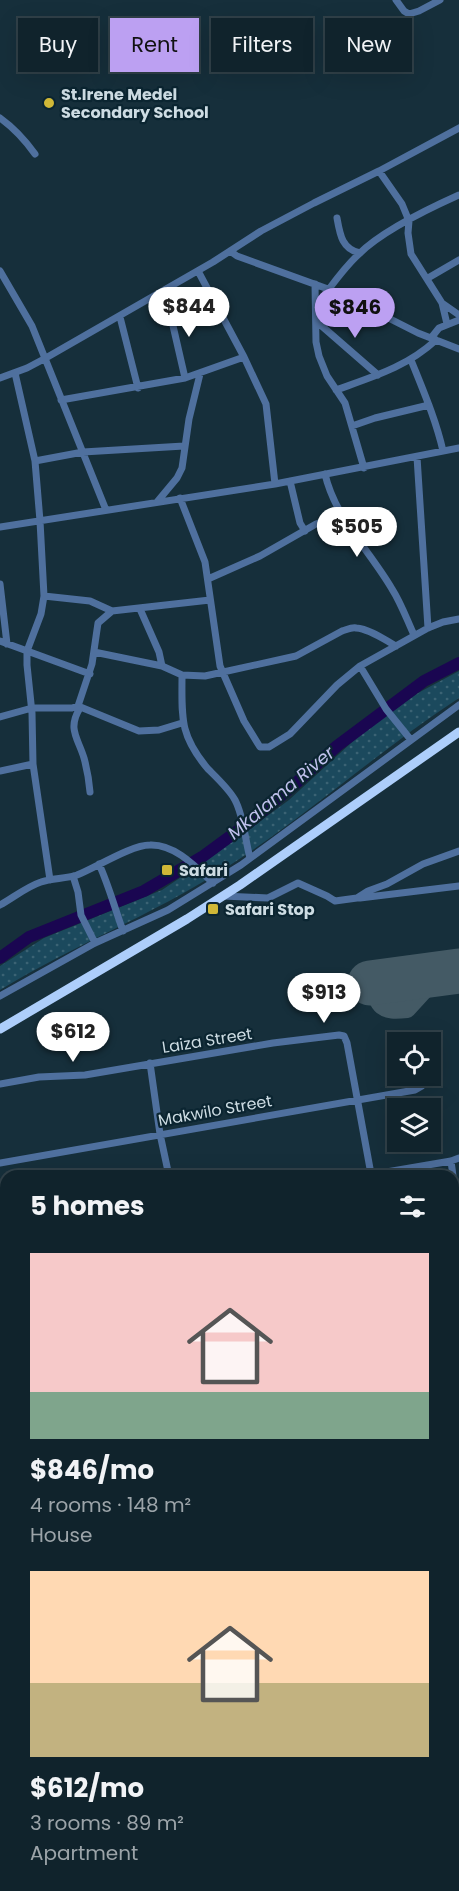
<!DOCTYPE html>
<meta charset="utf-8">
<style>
body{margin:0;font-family:Poppins,sans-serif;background:#192b34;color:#f1f3f6;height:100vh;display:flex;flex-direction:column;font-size:22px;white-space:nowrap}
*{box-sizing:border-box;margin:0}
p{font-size:20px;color:#9ca4a9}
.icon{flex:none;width:33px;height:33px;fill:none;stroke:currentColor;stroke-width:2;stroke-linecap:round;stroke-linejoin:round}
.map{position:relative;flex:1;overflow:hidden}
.side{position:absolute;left:0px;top:1170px;width:459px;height:722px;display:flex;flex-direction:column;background:#10232c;border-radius:18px 18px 0 0;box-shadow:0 6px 24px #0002,0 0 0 2px #304048}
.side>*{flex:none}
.guide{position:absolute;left:18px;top:18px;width:423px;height:54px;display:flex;gap:12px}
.buttons{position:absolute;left:387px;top:1032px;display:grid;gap:12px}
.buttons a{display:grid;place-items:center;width:54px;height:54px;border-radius:0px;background:#10232c;box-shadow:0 6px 24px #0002,0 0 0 2px #304048;font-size:30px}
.price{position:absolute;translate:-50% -51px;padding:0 14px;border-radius:21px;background:#fff;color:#222;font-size:20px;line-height:39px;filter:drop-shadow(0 2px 3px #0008)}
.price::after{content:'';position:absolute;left:50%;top:36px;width:18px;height:14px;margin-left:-9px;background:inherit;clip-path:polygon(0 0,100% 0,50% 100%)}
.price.selected{background:#bca0f2;color:#111}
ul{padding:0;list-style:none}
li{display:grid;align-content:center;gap:12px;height:318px;padding:0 30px}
li span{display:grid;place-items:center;height:186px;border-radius:0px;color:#555}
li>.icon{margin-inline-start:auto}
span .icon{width:108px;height:108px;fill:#fffc;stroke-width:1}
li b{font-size:26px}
h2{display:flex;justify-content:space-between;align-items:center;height:72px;padding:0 30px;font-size:26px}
.pill{padding:0 21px;border-radius:0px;background:#10232c;box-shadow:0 6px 24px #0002,0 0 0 2px #304048;font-size:21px;line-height:54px}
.pill.selected{background:#bca0f2;color:#111}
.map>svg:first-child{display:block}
</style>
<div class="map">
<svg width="459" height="1891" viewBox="0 0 459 1891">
<defs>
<pattern id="grass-dots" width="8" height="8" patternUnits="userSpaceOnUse" patternTransform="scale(1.5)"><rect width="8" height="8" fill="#1b495d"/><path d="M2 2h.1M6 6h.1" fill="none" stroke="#3b6374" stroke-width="1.8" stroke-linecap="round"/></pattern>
</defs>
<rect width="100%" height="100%" fill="#162f3b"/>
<path fill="url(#grass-dots)" d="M 459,671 L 459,698 C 378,751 306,817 224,869 C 152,915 72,946 0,990 L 0,966 L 44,938 L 162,890 L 214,855 L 289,800 L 363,732 L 418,693 Z"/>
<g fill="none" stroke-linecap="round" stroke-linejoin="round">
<path stroke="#1a0651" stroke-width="12" d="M 0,958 L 29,937 L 144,891 L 202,857 L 251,821 L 295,784 L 337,746 L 424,681 L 459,663"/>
<path stroke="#445a65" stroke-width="18" d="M 373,983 C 378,1007 382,1012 407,1009 L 439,974"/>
<path stroke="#445a65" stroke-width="45" d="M 370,983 L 459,971"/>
<path stroke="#4f709e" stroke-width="7" d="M 396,0 L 404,11 L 409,14 L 419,11 L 440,0
M 0,118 C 14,128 25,140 35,154
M 379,171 L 402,204 L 409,221 L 408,233 L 411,254 L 442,303 L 459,315
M 337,218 C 340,235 342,249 360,253
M 230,251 L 237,256 L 339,293 L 418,333 L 459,349
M 0,271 L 32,326 L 106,510
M 198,271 L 244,357 L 266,404 L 275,484
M 428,278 L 459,260
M 315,284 L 316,342 L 319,356 L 327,376 L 345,403 L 364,468
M 329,289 C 338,277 348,264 359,254 C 381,232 430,208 459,195
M 442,303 L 447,324
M 168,304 L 185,378
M 120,317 L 138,388
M 316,321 L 378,375
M 431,338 L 439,328 L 459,320
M 411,360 C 423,390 436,420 443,451
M 15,373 L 35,461 L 40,521 L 44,596 L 41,614 L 27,651 L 27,665 L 32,713 L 33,764 L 50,880
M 0,378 L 27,368 L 44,359 L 213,262 L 261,231 L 314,203 L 379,171 L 459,128
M 336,390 C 372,377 407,367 436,340
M 61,400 L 185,378 L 244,357
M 352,426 L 375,418 L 429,405
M 417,457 L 428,628
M 35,461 L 83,452 L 184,446
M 325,474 C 335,518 370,551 392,589 C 401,603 407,620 414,635
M 290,481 L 300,523 L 305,531
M 180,498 L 205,562 L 220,666 L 244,721 L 260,747 L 269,747 L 290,734 L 337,685 L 360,666 L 428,628 L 443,622 L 459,619
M 157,502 L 177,478 L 182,468 L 189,419 L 200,374
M 0,527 L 275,484 L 459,448
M 208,579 L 260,556 L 316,524 L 342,515
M 0,584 L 7,644
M 44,596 L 90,601 L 112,611 L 210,600
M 140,609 L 159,652 L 162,666
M 0,641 L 90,674
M 94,652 L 162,666 L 182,675 L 205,676 L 296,656 L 342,631 C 346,630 352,627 356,628 C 370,629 385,640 396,646
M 360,666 L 386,709 L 411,740
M 182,675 C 182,717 179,735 208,769 C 217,778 229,789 235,800 C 244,817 245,840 250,858
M 78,706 L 139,731 L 159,730 L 182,723
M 80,708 C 67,729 78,738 84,758 C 87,769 89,780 90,792
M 0,717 L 32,708 L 72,708 L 78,706 L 92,664 L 98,623 L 112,611
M 0,771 L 33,764
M 99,864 C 109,886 115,909 123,931
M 73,876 L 78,892 L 81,915 L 95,943
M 223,896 L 268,898 L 298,883 L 327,896 L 335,901 L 357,898 L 368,891 L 387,884 L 423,864 L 459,851
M 360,898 L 459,886
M 0,905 C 13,898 26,887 41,882 C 52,878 65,879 77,875 C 97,867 131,845 150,845 C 175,844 196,867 213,883
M 0,996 L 95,943 L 168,910 L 241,865 L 459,705
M 150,1063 L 160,1134 L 169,1176
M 430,1069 L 435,1057
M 0,1084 L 39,1077 L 85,1075 L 273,1043 L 339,1035 L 344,1036 L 347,1043 L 371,1174
M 451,1161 L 453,1176
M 0,1163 L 415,1090 L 422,1086 L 427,1076
M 363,1176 L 451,1161 L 459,1158
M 453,1178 L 459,1222
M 0,1238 L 6,1237
M 453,1245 L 459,1244
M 453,1315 L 459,1314
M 0,1316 L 6,1315
M 0,1389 L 6,1388
M 453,1442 L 459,1444
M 0,1458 L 6,1467
M 0,1576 L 6,1573
M 0,1633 L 6,1642
M 453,1635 L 459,1634
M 453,1738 L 459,1737
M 0,1783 L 6,1787
M 453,1788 L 459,1793
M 453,1872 L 459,1877
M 302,1886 L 306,1891
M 49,1891 L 49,1886
M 171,1891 L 172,1886"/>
<path stroke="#adcefb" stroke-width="9" d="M 0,1029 L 187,919 L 240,885 L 459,732"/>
</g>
<g fill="#d0b837" stroke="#0b2531" stroke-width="2">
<circle cx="49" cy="103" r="6"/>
<rect x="161" y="864" width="12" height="12" rx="3"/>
<rect x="207" y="903" width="12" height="12" rx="3"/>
</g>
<g text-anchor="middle" stroke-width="4.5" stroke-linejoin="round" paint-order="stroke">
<g font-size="16" font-weight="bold" fill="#cddce3" stroke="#0b2531" text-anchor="start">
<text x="61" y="100">St.Irene Medel<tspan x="61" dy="18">Secondary School</tspan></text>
<text x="179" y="876">Safari</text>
<text x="225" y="915">Safari Stop</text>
</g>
<g font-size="16" fill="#cddce3" stroke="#0b2531">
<text transform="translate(207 1040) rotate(-9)" y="6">Laiza Street</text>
<text transform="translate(215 1110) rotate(-10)" y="6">Makwilo Street</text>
</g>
<g font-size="18" font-style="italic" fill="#c0c2ed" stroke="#0b2531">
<text transform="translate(281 793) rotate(-40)" y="6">Mkalama River</text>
</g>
</g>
</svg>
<div class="buttons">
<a><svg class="icon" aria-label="locate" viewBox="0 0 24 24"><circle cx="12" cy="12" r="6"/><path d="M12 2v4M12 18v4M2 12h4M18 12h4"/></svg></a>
<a><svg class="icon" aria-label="layers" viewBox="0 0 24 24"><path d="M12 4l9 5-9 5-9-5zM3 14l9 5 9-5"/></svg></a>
</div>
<b class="price" style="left:189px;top:338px">$844</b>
<b class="price selected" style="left:355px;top:339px">$846</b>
<b class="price" style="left:357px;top:558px">$505</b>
<b class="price" style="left:324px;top:1024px">$913</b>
<b class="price" style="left:73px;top:1063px">$612</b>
<div class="guide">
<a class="pill">Buy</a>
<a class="pill selected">Rent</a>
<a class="pill">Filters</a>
<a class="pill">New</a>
</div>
<section class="side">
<h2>5 homes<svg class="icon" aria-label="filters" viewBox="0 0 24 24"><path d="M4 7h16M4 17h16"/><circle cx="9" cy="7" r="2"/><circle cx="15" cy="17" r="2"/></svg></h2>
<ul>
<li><span style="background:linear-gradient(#f6c9c9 75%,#7fa58c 0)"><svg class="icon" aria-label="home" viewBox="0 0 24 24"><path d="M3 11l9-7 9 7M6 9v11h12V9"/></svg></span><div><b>$846/mo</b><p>4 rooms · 148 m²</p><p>House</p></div></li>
<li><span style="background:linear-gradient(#ffd9b3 60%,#c2b280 0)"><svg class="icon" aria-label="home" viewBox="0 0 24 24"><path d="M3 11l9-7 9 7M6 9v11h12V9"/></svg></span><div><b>$612/mo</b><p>3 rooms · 89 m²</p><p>Apartment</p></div></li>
</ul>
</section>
</div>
